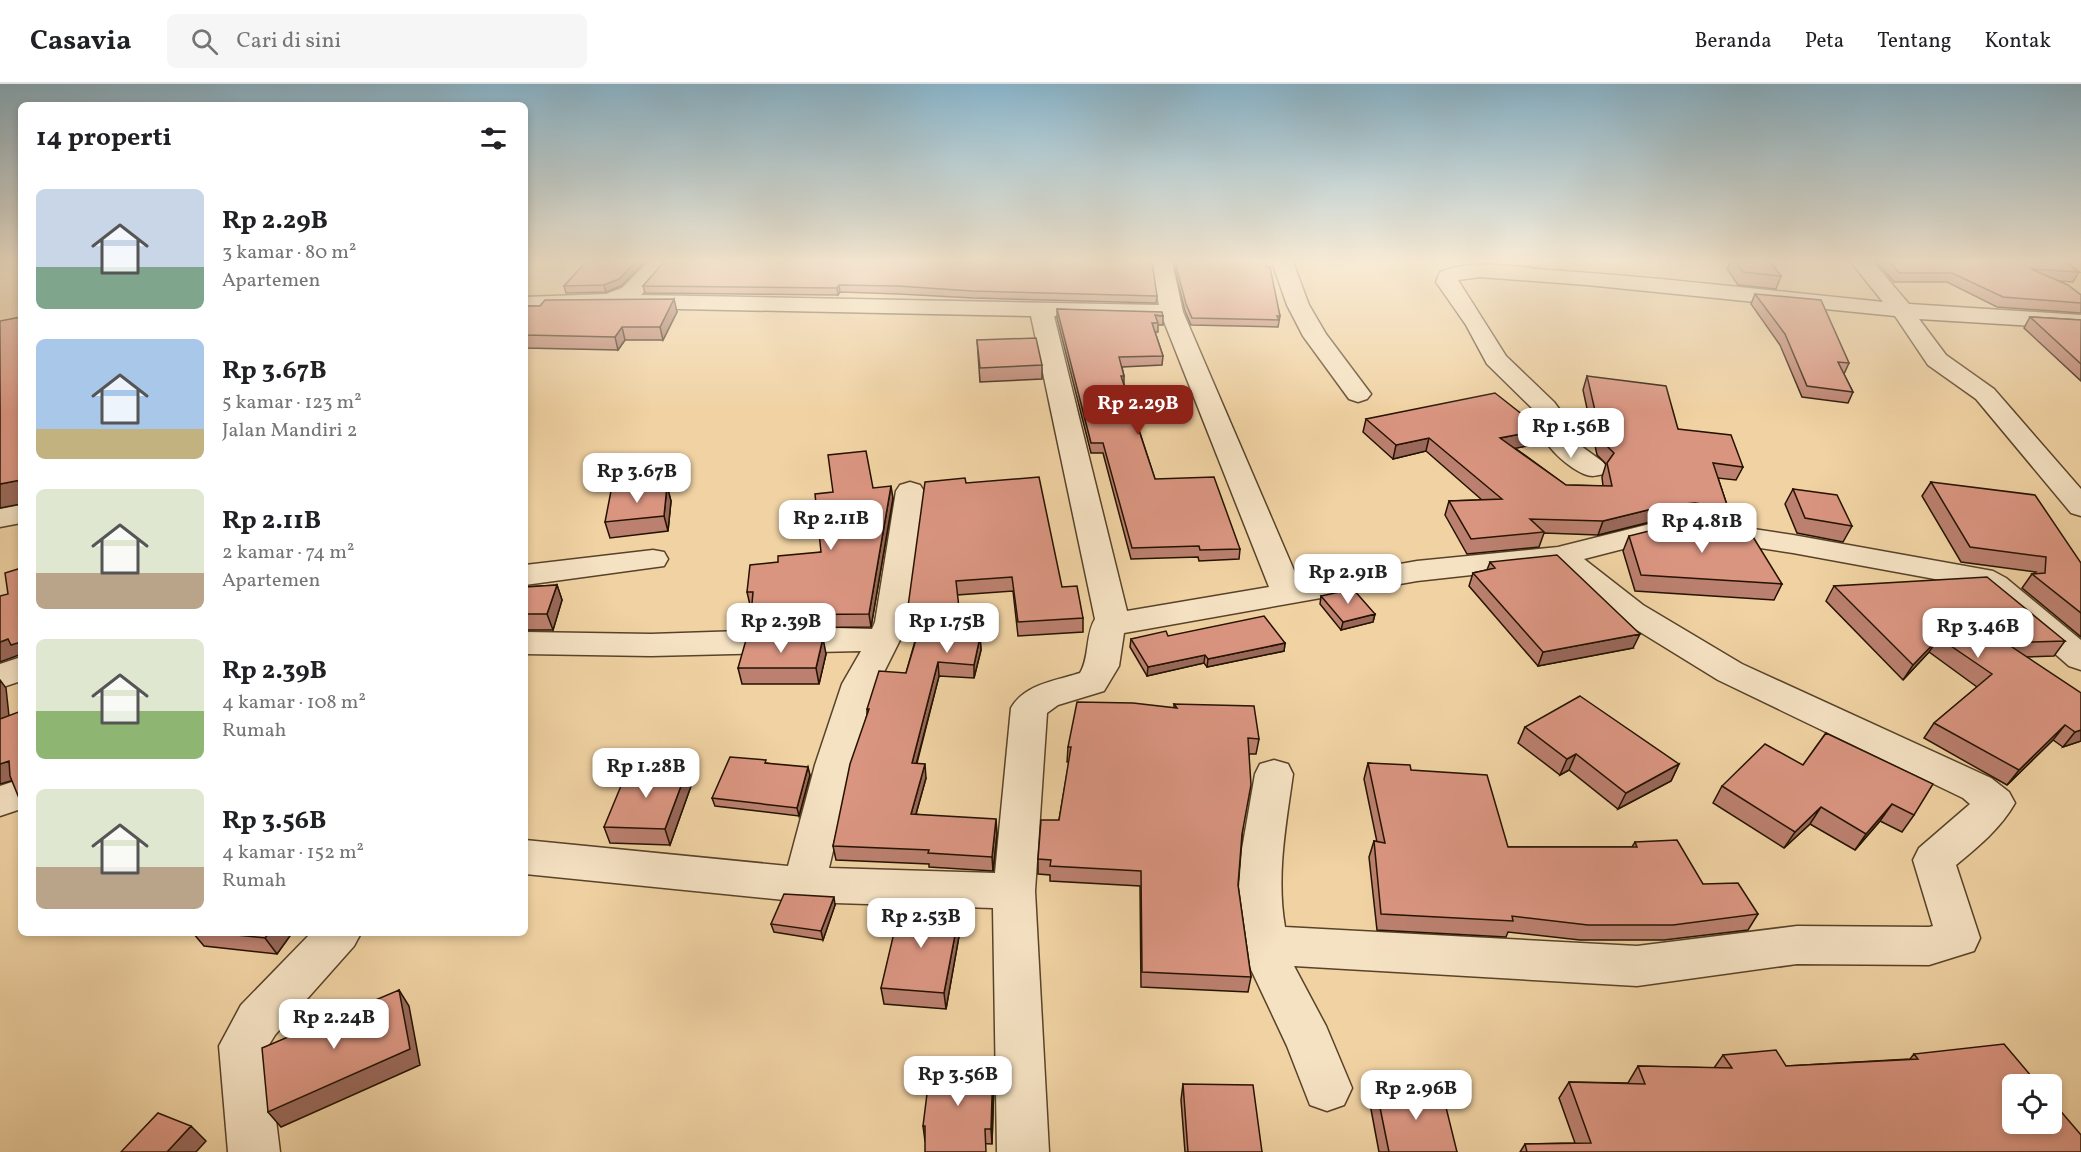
<!DOCTYPE html>
<html lang="id">
<meta charset="utf-8">
<style>
body{margin:0;font-family:Vollkorn,serif;background:#f6f6f6;color:#202124;height:100vh;display:flex;flex-direction:column;font-size:22px;white-space:nowrap}
*{box-sizing:border-box;margin:0}
p{font-size:20px;color:#757577}
.icon{flex:none;width:33px;height:33px;fill:none;stroke:currentColor;stroke-width:2;stroke-linecap:round;stroke-linejoin:round}
.map{position:relative;flex:1;overflow:hidden}
.panel{position:absolute;left:18px;top:18px;width:510px;height:834px;display:flex;flex-direction:column;background:#fff;border-radius:9px;box-shadow:0 3px 9px #0003}
.panel>*{flex:none}
.tools{position:absolute;left:2002px;top:990px;display:grid;gap:12px}
.tools a{display:grid;place-items:center;width:60px;height:60px;border-radius:9px;background:#fff;box-shadow:0 3px 9px #0003;font-size:30px}
.price{position:absolute;translate:-50% -51px;padding:0 14px;border-radius:12px;background:#fff;color:#222;font-size:20px;line-height:39px;filter:drop-shadow(0 2px 3px #0008)}
.price::after{content:'';position:absolute;left:50%;top:36px;width:18px;height:14px;margin-left:-9px;background:inherit;clip-path:polygon(0 0,100% 0,50% 100%)}
.price.current{background:#8f2418;color:#fff}
ul{padding:0;list-style:none}
li{display:flex;align-items:center;gap:18px;height:150px;padding:0 18px}
li span{display:grid;place-items:center;flex:none;width:168px;height:120px;border-radius:9px;color:#555}
li>.icon{margin-inline-start:auto}
span .icon{width:72px;height:72px;fill:#fffc;stroke-width:1}
li b{font-size:26px}
h2{display:flex;justify-content:space-between;align-items:center;height:72px;padding:0 18px;font-size:26px}
header{display:flex;align-items:center;gap:36px;box-sizing:border-box;height:84px;padding:0 30px;background:#fff;border-bottom:2px solid #e0e0e0}
header strong{font-size:28px}
nav{display:flex;gap:33px;margin-inline-start:auto;font-size:21px}
.search{width:420px;height:54px;background:#f6f6f6;display:flex;align-items:center;gap:15px;box-sizing:border-box;padding:0 21px;border-radius:9px;color:#757577;font-size:22px}
.map>svg:first-child{display:block}
</style>
<header>
<strong>Casavia</strong>
<div class="search"><svg class="icon" aria-label="search" viewBox="0 0 24 24"><circle cx="10" cy="10" r="6"/><path d="M15 15l6 6"/></svg>Cari di sini</div>
<nav><a>Beranda</a><a>Peta</a><a>Tentang</a><a>Kontak</a></nav>
</header>
<div class="map">
<svg width="2081" height="1068" viewBox="0 0 2081 1068">
<rect width="100%" height="100%" fill="#f0d2a3"/>
<filter id="stains"><feTurbulence type="fractalNoise" baseFrequency=".00333" numOctaves="4"/><feColorMatrix values="0 0 0 0 .2 0 0 0 0 .09 0 0 0 0 .02 0 0 0 .5 -.17"/></filter>
<radialGradient id="worn" r=".72"><stop offset=".6" stop-color="#630" stop-opacity="0"/><stop offset="1" stop-color="#630" stop-opacity=".3"/></radialGradient>
<g fill="none" stroke-linecap="round" stroke-linejoin="round">
<defs>
<path id="minor" d="M 648,178 L 670,178 L 641,211 L 1159,221 L 1152,178 L 1172,178 L 1183,228 L 1299,498 L 1417,477 L 1558,463 L 1658,438 L 1688,435 L 1793,451 L 1993,487 L 2006,494 L 2081,556 L 2081,586 L 2069,582 L 1984,508 L 1973,502 L 1793,469 L 1688,453 L 1658,456 L 1584,475 L 1643,521 L 1742,580 L 1991,694 L 2009,708 L 2015,719 C 2001,744 1978,763 1956,781 L 1980,854 L 1974,867 L 1929,881 L 1797,880 L 1637,902 L 1294,882 L 1326,942 L 1352,1004 L 1344,1021 L 1327,1027 L 1310,1021 L 1287,962 L 1248,879 L 1238,816 L 1242,765 L 1255,690 L 1260,680 L 1274,676 L 1288,680 L 1293,690 C 1286,741 1276,792 1285,843 L 1637,862 L 1797,842 L 1929,843 L 1933,842 L 1913,776 L 1919,764 L 1970,720 L 1963,714 L 1718,596 L 1619,535 L 1554,482 L 1417,497 L 1124,549 L 1119,582 L 1104,607 L 1058,621 L 1047,629 L 1035,807 L 1049,1068 L 997,1068 L 993,824 L 804,818 L 525,790 L 525,756 L 788,782 L 815,681 L 842,600 L 861,567 L 651,572 L 525,570 L 525,548 L 651,550 L 836,544 L 872,545 L 875,538 L 896,407 L 900,401 L 910,398 L 920,401 L 924,407 L 909,538 L 878,600 L 853,681 L 829,784 L 995,789 L 1011,624 C 1025,600 1055,597 1080,589 C 1090,573 1085,551 1095,535 L 1031,232 L 631,224 L 622,220 L 609,224 L 525,227 L 525,213 L 606,210 L 622,204 ZM 1054,232 L 1163,235 L 1269,503 L 1127,527 Z
M 1272,178 L 1293,178 L 1309,221 L 1326,250 L 1371,310 L 1367,315 L 1358,318 L 1349,315 L 1303,252 L 1287,221 Z
M 1851,178 L 1873,178 L 1909,220 L 2081,231 L 2081,245 L 1919,235 L 1946,271 L 1994,305 L 2081,405 L 2081,432 L 2071,429 L 1976,315 L 1928,281 L 1895,232 L 1587,201 L 1480,193 L 1458,196 L 1506,272 L 1554,318 L 1568,337 L 1570,351 L 1577,359 L 1603,378 L 1607,384 L 1603,390 C 1596,392 1591,393 1584,390 C 1570,384 1548,366 1543,351 C 1541,342 1542,337 1536,328 L 1487,280 L 1466,241 L 1436,198 L 1440,188 C 1473,174 1514,183 1548,186 C 1660,193 1772,207 1883,218 Z
M 21,421 L 21,439 L 0,443 L 0,425 Z
M 653,466 L 664,468 L 668,475 L 664,482 L 525,501 L 525,481 Z
M 21,573 L 21,597 L 0,604 L 0,580 Z
M 21,695 L 21,725 L 0,732 L 0,702 Z
M 311,849 L 361,849 L 354,862 L 275,951 L 267,964 L 280,1068 L 228,1068 L 219,962 L 241,921 Z"/>
</defs>
<use href="#minor" stroke="#584329" stroke-width="3"/>
<use href="#minor" fill="#f5e2c3" fill-rule="evenodd"/>
</g>
<path fill="#bb806f" stroke="#251300" stroke-width="1.5" d="M 586,178 L 621,202 L 606,208 L 566,209 L 564,202 Z
M 664,178 L 1157,212 L 1156,219 L 973,214 L 899,210 L 840,208 L 838,211 L 645,209 L 643,202 Z
M 1173,178 L 1266,178 L 1280,232 L 1278,243 L 1191,241 L 1185,227 Z
M 1730,178 L 1770,178 L 1781,192 L 1776,205 L 1738,201 L 1727,185 Z
M 1876,178 L 2066,178 L 2079,188 L 2073,198 L 2059,197 L 2081,211 L 2081,229 L 1997,223 L 1947,198 L 1894,198 Z
M 1755,210 L 1849,279 L 1844,290 L 1853,308 L 1848,319 L 1802,313 L 1780,261 L 1751,220 Z
M 525,222 L 677,228 L 663,256 L 625,256 L 618,266 L 525,264 Z
M 1057,225 L 1163,232 L 1163,241 L 1158,241 L 1158,248 L 1155,248 L 1163,272 L 1162,281 L 1122,283 L 1124,292 L 1124,300 L 1155,395 L 1240,465 L 1239,475 L 1199,477 L 1198,473 L 1131,475 L 1103,369 L 1091,369 L 1057,234 Z
M 2030,233 L 2081,236 L 2081,297 L 2024,244 Z
M 977,256 L 1042,281 L 1042,295 L 980,298 Z
M 1587,292 L 1743,383 L 1736,396 L 1718,394 L 1728,424 L 1721,438 L 1688,433 L 1658,436 L 1598,451 L 1544,449 L 1539,463 L 1467,470 L 1445,431 L 1449,417 L 1482,416 L 1426,367 L 1393,375 L 1363,348 L 1366,335 L 1542,346 L 1538,360 L 1515,364 L 1566,401 L 1603,402 L 1602,393 L 1606,380 L 1597,371 L 1583,306 Z
M 1931,398 L 2081,479 L 2081,553 L 2022,504 L 2032,490 L 2035,489 L 2036,488 L 1961,478 L 1922,412 Z
M 966,399 L 1062,503 L 1083,534 L 1083,548 L 1018,552 L 1013,507 L 957,511 L 962,551 L 980,553 L 981,566 L 974,594 L 939,592 L 917,679 L 926,694 L 916,730 L 997,749 L 993,787 L 929,783 L 929,780 L 836,776 L 833,762 L 867,631 L 867,625 L 906,589 L 919,543 L 909,543 L 907,530 Z
M 667,402 L 671,417 L 668,447 L 610,454 L 605,438 Z
M 873,404 L 893,414 L 871,543 L 754,544 L 751,531 L 752,521 L 750,521 L 747,508 L 778,478 L 821,468 Z
M 1793,405 L 1852,442 L 1843,458 L 1797,449 L 1785,420 Z
M 1629,452 L 1782,500 L 1774,516 L 1635,507 L 1623,467 Z
M 1490,478 L 1633,564 L 1538,582 L 1469,502 L 1473,489 L 1487,486 Z
M 557,501 L 562,516 L 553,546 L 525,546 L 525,503 Z
M 1834,502 L 2065,557 L 2054,572 L 2026,573 L 2081,657 L 2063,663 L 2053,656 L 2007,701 L 1924,654 L 1934,639 L 1977,603 L 1929,568 L 1903,596 L 1826,517 Z
M 1321,512 L 1375,530 L 1373,538 L 1341,546 L 1320,520 Z
M 1168,552 L 1285,559 L 1284,567 L 1207,583 L 1204,579 L 1147,592 L 1130,563 L 1131,555 Z
M 826,570 L 819,600 L 742,600 L 738,584 Z
M 1174,620 L 1259,655 L 1256,670 L 1249,670 L 1238,801 L 1251,893 L 1248,908 L 1141,903 L 1140,802 L 1050,797 L 1050,791 L 1038,790 L 1038,775 L 1059,736 L 1069,678 L 1067,678 L 1068,663 L 1174,624 Z
M 1525,643 L 1679,680 L 1671,697 L 1618,725 L 1569,686 L 1560,691 L 1518,659 Z
M 1826,649 L 1914,731 L 1902,748 L 1880,737 L 1855,766 L 1810,740 L 1784,764 L 1713,719 L 1722,702 L 1803,681 Z
M 767,679 L 810,691 L 799,732 L 715,722 L 712,714 Z
M 1368,679 L 1411,686 L 1508,763 L 1632,763 L 1635,758 L 1703,800 L 1758,830 L 1748,846 L 1664,856 L 1580,856 L 1508,848 L 1506,853 L 1377,846 L 1369,773 L 1374,757 L 1377,758 L 1364,695 Z
M 691,702 L 670,761 L 610,759 L 604,743 Z
M 835,821 L 823,856 L 774,848 L 771,840 Z
M 961,841 L 946,925 L 884,920 L 881,904 Z
M 193,849 L 292,849 L 277,870 L 204,862 Z
M 1914,970 L 2080,1051 L 2081,1068 L 1520,1068 L 1525,1060 L 1575,1059 L 1559,1014 L 1569,998 L 1628,999 L 1638,982 L 1714,984 L 1723,971 L 1786,982 L 1910,975 Z
M 993,981 L 994,997 L 992,1060 L 925,1057 L 923,1042 Z
M 1183,1000 L 1262,1068 L 1185,1068 L 1181,1016 Z
M 1376,1004 L 1457,1068 L 1379,1068 L 1370,1020 Z"/>
<path fill="#99685a" stroke="#251300" stroke-width="1.5" d="M 636,178 L 645,178 L 621,202 L 606,208 L 604,201 Z
M 839,201 L 840,208 L 838,211 L 837,204 Z
M 674,215 L 677,228 L 663,256 L 660,243 Z
M 622,243 L 625,256 L 618,266 L 615,253 Z
M 1542,346 L 1538,360 L 1496,368 L 1500,354 Z
M 1429,354 L 1426,367 L 1393,375 L 1396,361 Z
M 21,396 L 21,420 L 0,424 L 0,400 Z
M 667,402 L 671,417 L 668,447 L 664,432 Z
M 891,402 L 893,414 L 871,543 L 869,530 Z
M 1664,422 L 1658,436 L 1598,451 L 1603,437 Z
M 557,501 L 562,516 L 553,546 L 547,530 Z
M 1375,530 L 1373,538 L 1341,546 L 1343,538 Z
M 1640,550 L 1633,564 L 1538,582 L 1543,568 Z
M 980,553 L 981,566 L 974,594 L 974,581 Z
M 823,554 L 826,570 L 819,600 L 816,584 Z
M 1939,554 L 1929,568 L 1903,596 L 1913,581 Z
M 8,555 L 21,558 L 21,574 L 19,571 L 0,578 L 0,558 Z
M 1285,559 L 1284,567 L 1207,583 L 1208,575 Z
M 1205,571 L 1204,579 L 1147,592 L 1148,583 Z
M 938,578 L 939,592 L 913,692 L 912,679 Z
M 0,596 L 6,604 L 11,651 L 0,637 Z
M 2065,641 L 2053,656 L 2007,701 L 2019,686 Z
M 2081,646 L 2081,657 L 2063,663 L 2075,648 Z
M 1576,670 L 1569,686 L 1560,691 L 1567,675 Z
M 9,677 L 21,694 L 0,700 L 0,680 Z
M 925,680 L 926,694 L 912,744 L 911,730 Z
M 1679,680 L 1671,697 L 1618,725 L 1626,709 Z
M 808,683 L 810,691 L 799,732 L 797,724 Z
M 687,686 L 691,702 L 670,761 L 665,745 Z
M 1892,720 L 1880,737 L 1855,766 L 1866,750 Z
M 1821,723 L 1810,740 L 1784,764 L 1795,748 Z
M 996,735 L 997,749 L 993,787 L 992,773 Z
M 834,813 L 835,821 L 823,856 L 821,847 Z
M 960,825 L 961,841 L 946,925 L 944,909 Z
M 269,849 L 292,849 L 277,870 L 265,854 Z
M 399,906 L 409,922 L 420,981 L 281,1043 L 268,1028 Z
M 993,981 L 994,997 L 992,1060 L 991,1045 Z
M 191,1042 L 206,1057 L 196,1068 L 167,1068 Z"/>
<path fill="#da9581" stroke="#251300" stroke-width="1.5" d="M 586,178 L 636,178 L 619,195 L 604,201 L 564,202 Z
M 664,178 L 1152,178 L 1157,212 L 972,207 L 898,202 L 839,201 L 837,204 L 643,202 Z
M 1175,178 L 1266,178 L 1268,183 L 1270,183 L 1280,232 L 1277,232 L 1279,236 L 1192,234 L 1186,220 Z
M 1736,178 L 1770,178 L 1781,192 L 1743,188 Z
M 1890,178 L 2066,178 L 2079,188 L 2031,185 L 2068,201 L 2081,211 L 2081,219 L 2003,213 L 1952,189 L 1899,189 Z
M 1755,210 L 1821,216 L 1849,279 L 1838,278 L 1853,308 L 1807,302 L 1785,250 Z
M 674,215 L 660,243 L 622,243 L 615,253 L 525,251 L 525,222 L 540,222 L 545,216 Z
M 1057,225 L 1162,228 L 1163,232 L 1155,231 L 1158,239 L 1152,239 L 1163,272 L 1119,273 L 1124,292 L 1121,292 L 1155,395 L 1214,393 L 1240,465 L 1200,466 L 1199,462 L 1132,464 L 1103,359 L 1091,359 Z
M 21,233 L 21,396 L 0,400 L 0,237 Z
M 2030,233 L 2081,236 L 2081,280 Z
M 1036,254 L 1042,281 L 980,284 L 977,256 Z
M 1587,292 L 1666,302 L 1678,345 L 1731,351 L 1743,383 L 1713,379 L 1728,424 L 1695,419 L 1664,422 L 1603,437 L 1530,435 L 1544,448 L 1471,455 L 1449,417 L 1502,415 L 1429,354 L 1396,361 L 1366,335 L 1495,309 L 1542,346 L 1500,354 L 1566,401 L 1612,402 L 1607,379 L 1614,369 L 1602,357 Z
M 866,367 L 873,404 L 891,402 L 869,530 L 751,531 L 753,508 L 747,508 L 750,481 L 778,478 L 778,472 L 821,468 L 815,410 L 833,408 L 828,371 Z
M 1039,393 L 1062,503 L 1077,502 L 1083,534 L 1018,538 L 1012,493 L 956,497 L 962,551 L 980,553 L 974,581 L 938,578 L 912,679 L 925,680 L 911,730 L 996,735 L 992,773 L 928,769 L 929,766 L 833,762 L 850,680 L 869,625 L 867,625 L 879,587 L 906,589 L 924,529 L 907,530 L 925,398 L 965,394 L 966,399 Z
M 1931,398 L 2035,411 L 2081,479 L 2081,529 L 2032,490 L 2045,489 L 2046,473 L 1970,463 Z
M 667,402 L 664,432 L 605,438 L 611,407 Z
M 1793,405 L 1837,411 L 1852,442 L 1805,434 Z
M 1695,440 L 1750,448 L 1782,500 L 1641,491 L 1629,452 L 1665,443 Z
M 1557,471 L 1640,550 L 1543,568 L 1473,489 L 1495,484 L 1490,478 Z
M 21,484 L 21,558 L 11,561 L 8,555 L 0,558 L 0,512 L 8,510 L 5,489 Z
M 1987,493 L 2065,557 L 2006,559 L 2081,609 L 2081,646 L 2075,648 L 2065,641 L 2019,686 L 1934,639 L 1992,590 L 1939,554 L 1913,581 L 1834,502 Z
M 557,501 L 547,530 L 525,530 L 525,503 Z
M 1353,505 L 1375,530 L 1343,538 L 1321,512 Z
M 1264,532 L 1285,559 L 1208,575 L 1205,571 L 1148,583 L 1131,555 L 1166,547 L 1168,552 Z
M 823,554 L 816,584 L 738,584 L 746,556 Z
M 1580,612 L 1679,680 L 1626,709 L 1576,670 L 1567,675 L 1525,643 Z
M 1077,618 L 1133,619 L 1177,624 L 1174,620 L 1254,622 L 1259,655 L 1248,654 L 1251,701 L 1242,750 L 1238,801 L 1251,893 L 1142,888 L 1141,787 L 1050,782 L 1051,776 L 1038,775 L 1041,736 L 1059,736 L 1071,663 L 1068,663 Z
M 21,627 L 21,719 L 10,692 L 9,677 L 0,680 L 0,635 Z
M 1826,649 L 1933,700 L 1914,731 L 1892,720 L 1866,750 L 1821,723 L 1795,748 L 1722,702 L 1765,660 L 1803,681 Z
M 730,673 L 766,676 L 765,679 L 808,683 L 797,724 L 712,714 Z
M 1368,679 L 1410,681 L 1411,686 L 1487,691 L 1508,763 L 1637,763 L 1635,758 L 1677,756 L 1703,800 L 1738,799 L 1758,830 L 1673,841 L 1588,841 L 1512,832 L 1513,837 L 1381,830 L 1374,757 L 1385,759 Z
M 628,685 L 687,686 L 665,745 L 604,743 Z
M 784,810 L 834,813 L 821,847 L 771,840 Z
M 901,819 L 960,825 L 944,909 L 881,904 Z
M 217,849 L 269,849 L 265,854 Z
M 399,906 L 410,965 L 268,1028 L 262,964 Z
M 2004,960 L 2038,1000 L 2013,1000 L 2013,1040 L 2052,1040 L 2052,1017 L 2081,1051 L 2081,1068 L 1527,1068 L 1525,1060 L 1591,1059 L 1569,998 L 1645,1000 L 1638,982 L 1732,984 L 1723,971 L 1776,966 L 1786,982 L 1918,975 L 1914,970 Z
M 931,978 L 993,981 L 991,1045 L 985,1045 L 986,1068 L 925,1068 L 925,1042 L 923,1042 Z
M 1183,1000 L 1253,1001 L 1262,1068 L 1188,1068 Z
M 1376,1004 L 1442,1007 L 1457,1068 L 1389,1068 Z
M 158,1029 L 191,1042 L 167,1068 L 121,1068 Z"/>
<linearGradient id="sky" x2="0" y2="1"><stop stop-color="#89b6cd"/><stop offset="0.54" stop-color="#f8ebd6"/><stop offset="1" stop-color="#f8ebd6" stop-opacity="0"/></linearGradient>
<rect width="2081" height="328" fill="url(#sky)"/>
<rect width="100%" height="100%" filter="url(#stains)"/>
<rect width="100%" height="100%" fill="url(#worn)"/>
</svg>
<div class="tools">
<a><svg class="icon" aria-label="locate" viewBox="0 0 24 24"><circle cx="12" cy="12" r="6"/><path d="M12 2v4M12 18v4M2 12h4M18 12h4"/></svg></a>
</div>
<b class="price current" style="left:1138px;top:352px">Rp 2.29B</b>
<b class="price" style="left:1571px;top:375px">Rp 1.56B</b>
<b class="price" style="left:637px;top:420px">Rp 3.67B</b>
<b class="price" style="left:831px;top:467px">Rp 2.11B</b>
<b class="price" style="left:1702px;top:470px">Rp 4.81B</b>
<b class="price" style="left:1348px;top:521px">Rp 2.91B</b>
<b class="price" style="left:781px;top:570px">Rp 2.39B</b>
<b class="price" style="left:947px;top:570px">Rp 1.75B</b>
<b class="price" style="left:1978px;top:575px">Rp 3.46B</b>
<b class="price" style="left:646px;top:715px">Rp 1.28B</b>
<b class="price" style="left:921px;top:865px">Rp 2.53B</b>
<b class="price" style="left:334px;top:966px">Rp 2.24B</b>
<b class="price" style="left:958px;top:1023px">Rp 3.56B</b>
<b class="price" style="left:1416px;top:1037px">Rp 2.96B</b>
<section class="panel">
<h2>14 properti<svg class="icon" aria-label="filters" viewBox="0 0 24 24"><path d="M4 7h16M4 17h16"/><circle cx="9" cy="7" r="2"/><circle cx="15" cy="17" r="2"/></svg></h2>
<ul>
<li><span style="background:linear-gradient(#c9d6e8 65%,#7fa58c 0)"><svg class="icon" aria-label="home" viewBox="0 0 24 24"><path d="M3 11l9-7 9 7M6 9v11h12V9"/></svg></span><div><b>Rp 2.29B</b><p>3 kamar · 80 m²</p><p>Apartemen</p></div></li>
<li><span style="background:linear-gradient(#a9c7e8 75%,#c2b280 0)"><svg class="icon" aria-label="home" viewBox="0 0 24 24"><path d="M3 11l9-7 9 7M6 9v11h12V9"/></svg></span><div><b>Rp 3.67B</b><p>5 kamar · 123 m²</p><p>Jalan Mandiri 2</p></div></li>
<li><span style="background:linear-gradient(#dfe7d0 70%,#b9a48a 0)"><svg class="icon" aria-label="home" viewBox="0 0 24 24"><path d="M3 11l9-7 9 7M6 9v11h12V9"/></svg></span><div><b>Rp 2.11B</b><p>2 kamar · 74 m²</p><p>Apartemen</p></div></li>
<li><span style="background:linear-gradient(#dfe7d0 60%,#8fb573 0)"><svg class="icon" aria-label="home" viewBox="0 0 24 24"><path d="M3 11l9-7 9 7M6 9v11h12V9"/></svg></span><div><b>Rp 2.39B</b><p>4 kamar · 108 m²</p><p>Rumah</p></div></li>
<li><span style="background:linear-gradient(#dfe7d0 65%,#b9a48a 0)"><svg class="icon" aria-label="home" viewBox="0 0 24 24"><path d="M3 11l9-7 9 7M6 9v11h12V9"/></svg></span><div><b>Rp 3.56B</b><p>4 kamar · 152 m²</p><p>Rumah</p></div></li>
</ul>
</section>
</div>
